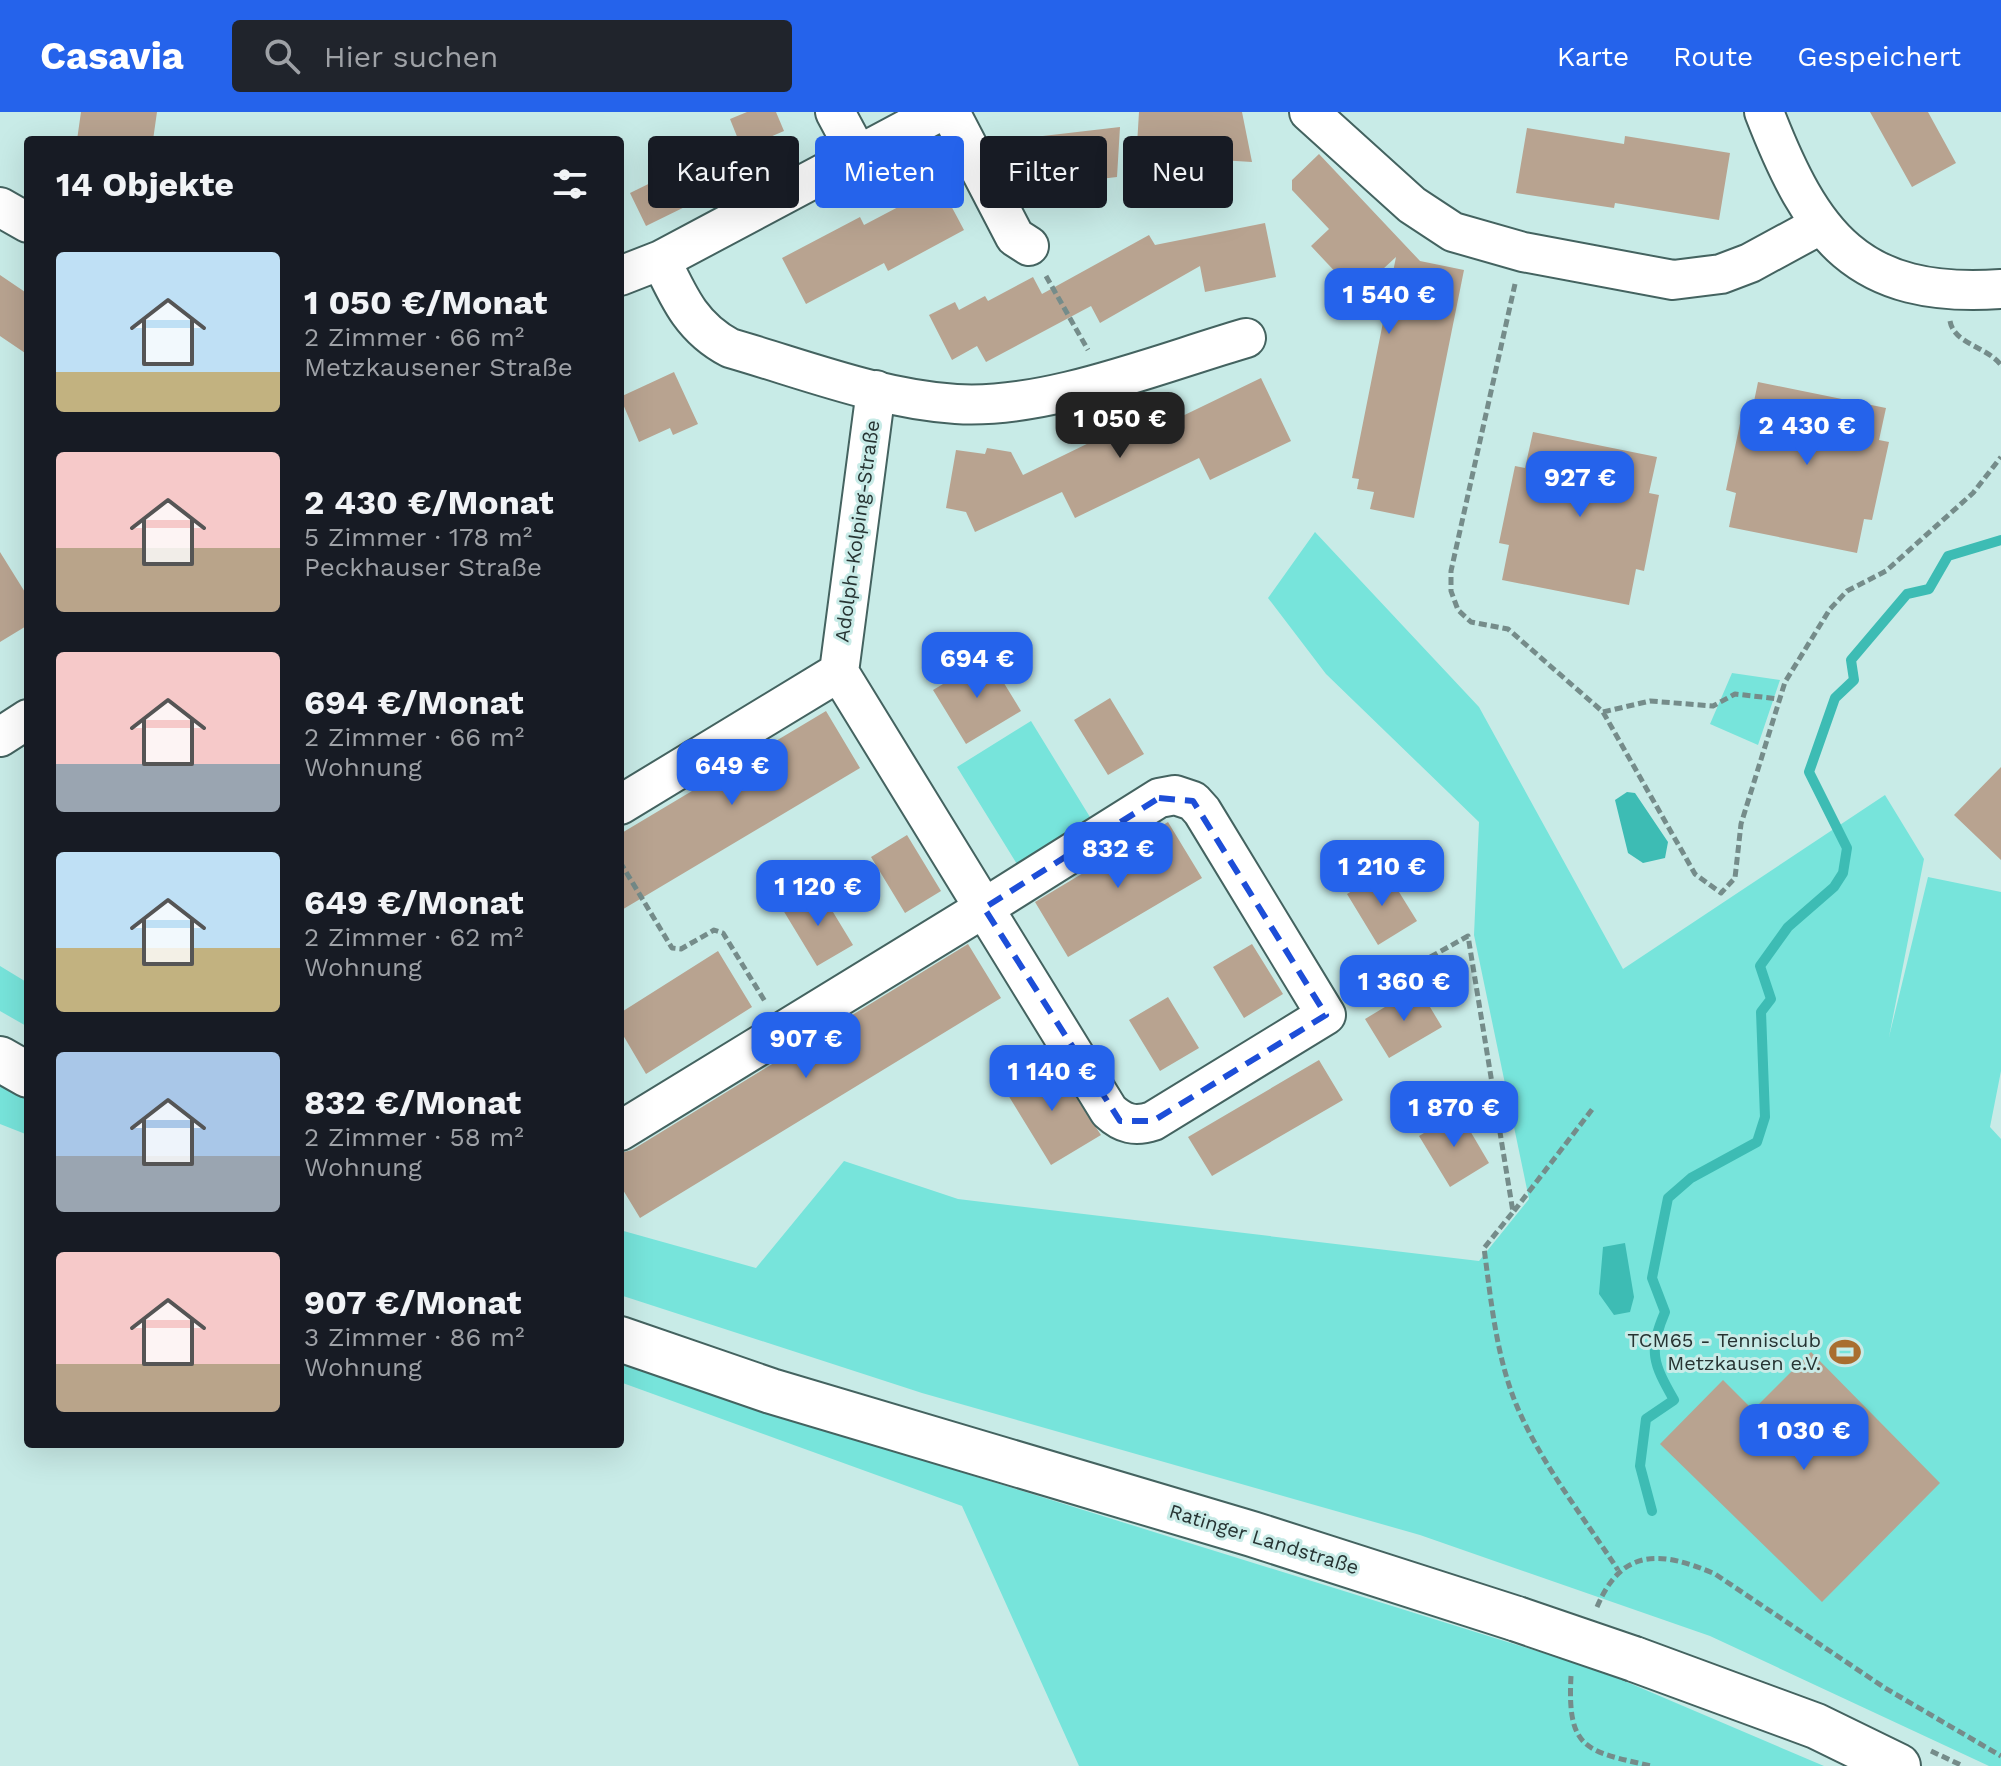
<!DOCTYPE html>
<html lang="de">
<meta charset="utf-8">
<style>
body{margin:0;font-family:"Work Sans",sans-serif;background:#20242c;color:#f1f3f6;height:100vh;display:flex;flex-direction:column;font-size:30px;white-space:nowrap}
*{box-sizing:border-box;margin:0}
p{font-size:26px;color:#9ea1a6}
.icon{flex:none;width:44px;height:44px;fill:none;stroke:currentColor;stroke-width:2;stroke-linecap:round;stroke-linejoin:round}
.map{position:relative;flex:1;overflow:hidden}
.sheet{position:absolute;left:24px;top:24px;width:600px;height:1312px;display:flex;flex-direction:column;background:#171b24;border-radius:8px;box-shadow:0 8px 32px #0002}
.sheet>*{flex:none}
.top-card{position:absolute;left:648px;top:24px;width:760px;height:72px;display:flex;gap:16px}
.price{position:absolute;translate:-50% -68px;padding:0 18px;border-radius:16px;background:#2563eb;color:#fff;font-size:26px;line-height:52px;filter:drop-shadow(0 2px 4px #0008)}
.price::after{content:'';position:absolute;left:50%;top:48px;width:24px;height:18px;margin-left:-12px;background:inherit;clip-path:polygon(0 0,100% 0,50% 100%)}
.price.selected{background:#222;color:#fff}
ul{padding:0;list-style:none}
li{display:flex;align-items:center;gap:24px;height:200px;padding:0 32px}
li span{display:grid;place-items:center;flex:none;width:224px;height:160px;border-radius:8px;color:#555}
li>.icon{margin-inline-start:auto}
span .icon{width:96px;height:96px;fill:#fffc;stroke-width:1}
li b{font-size:34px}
h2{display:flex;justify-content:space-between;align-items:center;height:96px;padding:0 32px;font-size:34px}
.chip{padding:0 28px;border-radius:8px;background:#171b24;box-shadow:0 8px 32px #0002;font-size:28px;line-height:72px}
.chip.selected{background:#2563eb;color:#fff}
header{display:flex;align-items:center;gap:48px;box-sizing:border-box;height:112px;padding:0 40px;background:#2563eb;color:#fff}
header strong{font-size:38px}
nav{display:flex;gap:44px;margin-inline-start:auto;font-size:28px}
.search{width:560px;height:72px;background:#20242c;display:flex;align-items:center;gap:20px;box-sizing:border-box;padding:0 28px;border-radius:8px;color:#9ea1a6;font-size:30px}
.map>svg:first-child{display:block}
</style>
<header>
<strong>Casavia</strong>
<div class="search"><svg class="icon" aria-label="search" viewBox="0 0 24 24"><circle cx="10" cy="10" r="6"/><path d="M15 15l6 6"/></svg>Hier suchen</div>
<nav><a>Karte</a><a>Route</a><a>Gespeichert</a></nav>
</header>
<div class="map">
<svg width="2001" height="1654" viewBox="0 0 2001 1654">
<rect width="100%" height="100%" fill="#c8ebe7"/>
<path fill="#77e4db" d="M 1315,420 L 1479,595 L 1623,857 L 1885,683 L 1924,747 L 1889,925 L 1928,765 L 2001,780 L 2001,959 L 1990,1015 L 2001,1027 L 2001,1654 L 1989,1654 L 1710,1524 L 1420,1423 L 922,1281 L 620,1183 L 620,1118 L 756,1156 L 844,1049 L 958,1087 L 1479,1149 L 1529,1087 L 1474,823 L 1479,710 L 1326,562 L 1268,486 Z
M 1732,561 L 1780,568 L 1758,633 L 1710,612 Z
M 1031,609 L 1093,710 L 1020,757 L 957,655 Z
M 0,854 L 28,871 L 28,915 L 0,899 Z
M 0,968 L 28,983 L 28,1023 L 0,1012 Z
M 620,1249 L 723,1286 L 1601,1559 L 1824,1654 L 1079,1654 L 962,1394 L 620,1270 Z"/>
<path fill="#3dbcb4" d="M 1627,680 L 1635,681 L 1668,730 L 1665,746 L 1643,751 L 1628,741 L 1615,688 Z
M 1625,1131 L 1634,1185 L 1630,1200 L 1614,1203 L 1599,1182 L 1603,1135 Z"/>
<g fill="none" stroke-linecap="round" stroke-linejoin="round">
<path stroke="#3dbcb4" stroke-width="10" d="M 1652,1399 L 1640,1354 L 1646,1307 L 1674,1288 C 1653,1251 1648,1240 1665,1200 L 1652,1166 L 1668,1086 L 1691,1066 L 1757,1030 L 1765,1005 L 1761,900 L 1771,887 L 1760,854 L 1788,815 L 1834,775 L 1843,761 L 1847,736 L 1809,660 L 1835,586 L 1854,568 L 1851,548 L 1907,482 L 1929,477 L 1948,444 L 2001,428"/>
</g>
<path fill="#b8a390" d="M 81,0 L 157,0 L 153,28 L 77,28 Z
M 747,0 L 776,0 L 784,19 L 742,37 L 730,7 Z
M 1139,0 L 1242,0 L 1252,50 L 1220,48 L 1220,40 L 1137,33 Z
M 1870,0 L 1928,0 L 1956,51 L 1912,75 Z
M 1120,15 L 1117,65 L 1023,76 L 1017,27 Z
M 1527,16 L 1624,32 L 1625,24 L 1730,41 L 1719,108 L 1615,91 L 1614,96 L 1516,81 Z
M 1319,42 L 1420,149 L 1464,158 L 1414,406 L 1370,397 L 1374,380 L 1357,377 L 1359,367 L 1352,366 L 1396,145 L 1356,182 L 1311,134 L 1329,117 L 1292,78 L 1292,68 Z
M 683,55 L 699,88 L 646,114 L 630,81 Z
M 940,73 L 964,118 L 888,159 L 884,151 L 806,192 L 782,146 L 860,105 L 864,113 Z
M 1265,111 L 1276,165 L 1205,180 L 1200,154 L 1100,211 L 1091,194 L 986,250 L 977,234 L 952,248 L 929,203 L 955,190 L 959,198 L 985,184 L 988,189 L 1033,165 L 1042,182 L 1149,123 L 1155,133 Z
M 0,163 L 28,182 L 28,243 L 0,224 Z
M 674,260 L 698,312 L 673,323 L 670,316 L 639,330 L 620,285 Z
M 1261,266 L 1291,329 L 1210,368 L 1199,346 L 1075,406 L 1062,380 L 975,420 L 966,400 L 946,396 L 956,338 L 985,342 L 987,336 L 1011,340 L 1023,363 L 1132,310 L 1139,325 Z
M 1758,270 L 1886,296 L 1879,328 L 1889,330 L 1872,408 L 1864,407 L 1857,441 L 1729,415 L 1736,381 L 1726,378 L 1742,302 L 1751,304 Z
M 1533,320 L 1657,345 L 1649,381 L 1659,383 L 1644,459 L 1636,457 L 1629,493 L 1502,468 L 1509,433 L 1499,431 L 1515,354 L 1525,356 Z
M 0,440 L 28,485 L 28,513 L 0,530 Z
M 988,545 L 1021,599 L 966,632 L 933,578 Z
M 1110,586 L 1144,642 L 1108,663 L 1074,608 Z
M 826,599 L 860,656 L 620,799 L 620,722 Z
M 2001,655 L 2001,748 L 1954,703 Z
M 1168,710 L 1202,766 L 1068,845 L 1035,790 Z
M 907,723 L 941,779 L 905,801 L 871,745 Z
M 1386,759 L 1417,809 L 1378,833 L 1347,782 Z
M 819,777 L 853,833 L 817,854 L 783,798 Z
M 968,832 L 1001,886 L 640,1106 L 620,1073 L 620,1041 L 632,1038 Z
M 1252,832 L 1283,882 L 1244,906 L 1213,855 Z
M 718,839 L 752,895 L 646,962 L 620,918 L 620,901 Z
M 1418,875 L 1442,915 L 1389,946 L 1365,907 Z
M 1168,885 L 1199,936 L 1160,959 L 1129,908 Z
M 1319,948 L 1343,988 L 1212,1064 L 1188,1025 Z
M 1052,949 L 1101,1023 L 1051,1053 L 1005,978 Z
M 1459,1000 L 1489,1051 L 1450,1075 L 1419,1024 Z
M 1811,1240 L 1940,1371 L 1822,1490 L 1660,1332 L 1723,1268 L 1753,1298 Z"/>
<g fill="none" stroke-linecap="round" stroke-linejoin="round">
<defs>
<path id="minor" d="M 835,0 L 858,43
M 950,0 L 1015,125 L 1029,134
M 1309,0 L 1412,93 L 1453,120 L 1523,140 L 1673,168 L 1721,162 L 1750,151 L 1820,113
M 1764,0 C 1812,124 1857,187 2001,177
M 0,95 L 28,111
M 661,148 C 679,186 692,216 730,236 C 803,257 879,287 956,292 C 1045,298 1160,251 1246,226
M 620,164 L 661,148 L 939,0
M 0,625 L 28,607
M 1175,683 L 1193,689 L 1202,699 L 1326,903 L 1153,1009 C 1135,1015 1123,1012 1109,999 L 984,796 L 1159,686 Z
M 620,693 L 839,560
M 620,1019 L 984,796 L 839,560 L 876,278"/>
<path id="major" d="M 0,947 L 28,963
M 620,1227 L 771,1279 L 1252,1422 L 1517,1507
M 1634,1547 L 1816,1614 L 1898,1654"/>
</defs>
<use href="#minor" stroke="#446360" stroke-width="42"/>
<use href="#major" stroke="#446360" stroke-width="48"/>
<path stroke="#758c8a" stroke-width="5" stroke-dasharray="8 4" stroke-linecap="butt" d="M 1046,164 L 1088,238
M 1515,172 L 1451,459 L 1451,479 L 1458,498 L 1471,510 L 1508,517 L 1603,600 L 1695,762 L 1721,781 L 1735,766 L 1741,712 L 1785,570 L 1830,497 L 1847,479 L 1886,459 L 1973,381 L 2001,345
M 1950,209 C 1954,232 1986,234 2001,253
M 1603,600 L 1650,589 L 1713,594 L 1735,582 L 1779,587
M 620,750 L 672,836 L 681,837 L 714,818 L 723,821 L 766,891
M 1357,886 L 1468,824 L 1513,1100 L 1484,1136 C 1491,1188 1496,1243 1516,1292 C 1541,1352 1583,1404 1618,1458
M 1514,1099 L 1594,995
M 1597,1495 C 1622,1435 1662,1439 1715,1462 L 1885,1576 L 2001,1644
M 1571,1564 C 1567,1638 1586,1639 1651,1654
M 1931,1639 L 1963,1654"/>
<use href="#minor" stroke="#fff" stroke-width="38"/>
<use href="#major" stroke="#fff" stroke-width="44"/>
<defs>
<path id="major-bridge" d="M 1517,1507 L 1634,1547"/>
</defs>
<use href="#major-bridge" stroke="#446360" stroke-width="48" stroke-linecap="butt"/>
<use href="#major-bridge" stroke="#fff" stroke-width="44"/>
</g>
<path fill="none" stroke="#1d4ed8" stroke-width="6" stroke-dasharray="16 10" stroke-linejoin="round" d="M 1159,686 L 1193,689 L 1326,903 L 1153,1009 L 1120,1009 L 984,796 Z"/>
<defs>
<symbol id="stadium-bare" viewBox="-9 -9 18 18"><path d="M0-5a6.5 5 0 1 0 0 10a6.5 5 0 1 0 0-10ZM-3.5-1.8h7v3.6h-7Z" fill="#a96e2f" stroke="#c8ebe7" stroke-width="2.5" paint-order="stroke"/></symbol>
</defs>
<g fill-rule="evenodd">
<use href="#stadium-bare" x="1823" y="1218" width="44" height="44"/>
</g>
<g text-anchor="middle" stroke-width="6" stroke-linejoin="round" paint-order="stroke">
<g font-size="20" fill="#263332" stroke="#c8ebe7">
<text transform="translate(857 419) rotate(-82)" y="7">Adolph-Kolping-Straße</text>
<text transform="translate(1264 1427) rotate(17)" y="7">Ratinger Landstraße</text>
</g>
<g font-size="20" fill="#263332" stroke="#c8ebe7" text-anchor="end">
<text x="1821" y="1235">TCM65 - Tennisclub<tspan x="1821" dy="23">Metzkausen e.V.</tspan></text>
</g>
</g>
</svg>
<b class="price" style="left:1389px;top:224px">1 540 €</b>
<b class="price selected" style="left:1120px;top:348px">1 050 €</b>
<b class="price" style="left:1807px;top:355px">2 430 €</b>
<b class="price" style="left:1580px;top:407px">927 €</b>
<b class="price" style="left:977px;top:588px">694 €</b>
<b class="price" style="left:732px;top:695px">649 €</b>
<b class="price" style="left:1118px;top:778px">832 €</b>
<b class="price" style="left:1382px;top:796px">1 210 €</b>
<b class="price" style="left:818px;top:816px">1 120 €</b>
<b class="price" style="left:1404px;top:911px">1 360 €</b>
<b class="price" style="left:806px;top:968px">907 €</b>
<b class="price" style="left:1052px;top:1001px">1 140 €</b>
<b class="price" style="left:1454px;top:1037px">1 870 €</b>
<b class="price" style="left:1804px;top:1360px">1 030 €</b>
<div class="top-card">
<a class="chip">Kaufen</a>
<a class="chip selected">Mieten</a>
<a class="chip">Filter</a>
<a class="chip">Neu</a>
</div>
<section class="sheet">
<h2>14 Objekte<svg class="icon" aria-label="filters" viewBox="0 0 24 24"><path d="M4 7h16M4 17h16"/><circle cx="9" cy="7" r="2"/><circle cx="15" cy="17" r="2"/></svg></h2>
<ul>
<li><span style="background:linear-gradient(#bfe0f5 75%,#c2b280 0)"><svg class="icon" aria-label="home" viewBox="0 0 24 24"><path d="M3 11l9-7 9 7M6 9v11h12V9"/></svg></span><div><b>1 050 €/Monat</b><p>2 Zimmer · 66 m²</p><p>Metzkausener Straße</p></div></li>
<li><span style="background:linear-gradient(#f6c9c9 60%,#b9a48a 0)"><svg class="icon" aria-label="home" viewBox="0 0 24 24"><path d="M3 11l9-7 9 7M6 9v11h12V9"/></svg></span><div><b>2 430 €/Monat</b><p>5 Zimmer · 178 m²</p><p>Peckhauser Straße</p></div></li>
<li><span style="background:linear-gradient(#f6c9c9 70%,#9aa5b1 0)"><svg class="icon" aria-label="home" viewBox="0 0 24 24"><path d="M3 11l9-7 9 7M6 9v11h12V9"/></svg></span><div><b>694 €/Monat</b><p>2 Zimmer · 66 m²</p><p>Wohnung</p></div></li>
<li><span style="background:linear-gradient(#bfe0f5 60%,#c2b280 0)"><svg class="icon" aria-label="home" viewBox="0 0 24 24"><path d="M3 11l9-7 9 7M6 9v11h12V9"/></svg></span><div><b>649 €/Monat</b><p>2 Zimmer · 62 m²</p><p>Wohnung</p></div></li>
<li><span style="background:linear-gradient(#a9c7e8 65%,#9aa5b1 0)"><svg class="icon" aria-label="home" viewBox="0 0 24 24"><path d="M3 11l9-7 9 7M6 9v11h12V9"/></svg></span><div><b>832 €/Monat</b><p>2 Zimmer · 58 m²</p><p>Wohnung</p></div></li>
<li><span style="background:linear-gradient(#f6c9c9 70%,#b9a48a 0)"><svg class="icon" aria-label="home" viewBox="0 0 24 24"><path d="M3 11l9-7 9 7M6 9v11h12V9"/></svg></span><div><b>907 €/Monat</b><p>3 Zimmer · 86 m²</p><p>Wohnung</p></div></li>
</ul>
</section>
</div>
